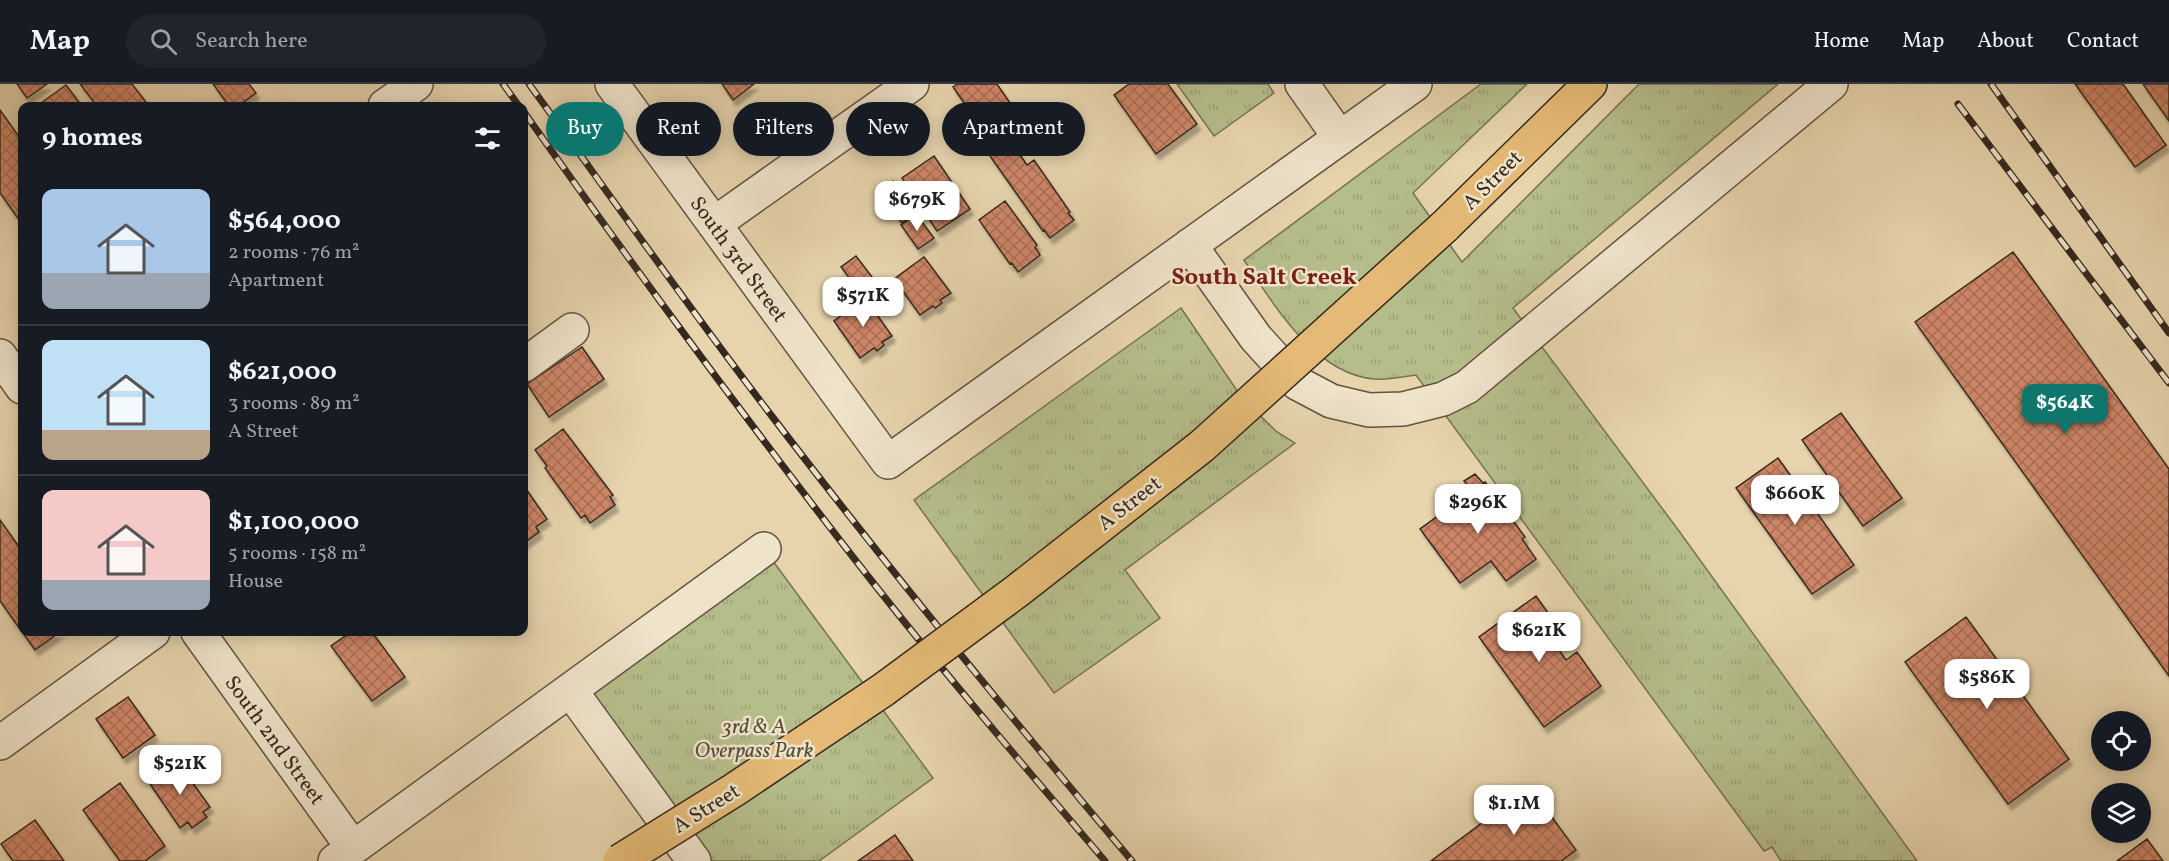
<!DOCTYPE html>
<meta charset="utf-8">
<style>
body{margin:0;font-family:Vollkorn,serif;background:#20242c;color:#f1f3f6;height:100vh;display:flex;flex-direction:column;font-size:22px;white-space:nowrap}
*{box-sizing:border-box;margin:0}
p{font-size:20px;color:#9ea1a6}
.icon{flex:none;width:33px;height:33px;fill:none;stroke:currentColor;stroke-width:2;stroke-linecap:round;stroke-linejoin:round}
.map{position:relative;flex:1;overflow:hidden}
.panel{position:absolute;left:18px;top:18px;width:510px;height:534px;display:flex;flex-direction:column;background:#171b24;border-radius:12px;box-shadow:0 3px 15px #0003}
.panel>*{flex:none}
.banner{position:absolute;left:546px;top:18px;width:570px;height:54px;display:flex;gap:12px}
.buttons{position:absolute;left:2091px;top:627px;display:grid;gap:12px}
.buttons a{display:grid;place-items:center;width:60px;height:60px;border-radius:50%;background:#171b24;box-shadow:0 3px 15px #0003;font-size:30px}
.price{position:absolute;translate:-50% -51px;padding:0 14px;border-radius:12px;background:#fff;color:#222;font-size:20px;line-height:39px;filter:drop-shadow(0 2px 3px #0008)}
.price::after{content:'';position:absolute;left:50%;top:36px;width:18px;height:14px;margin-left:-9px;background:inherit;clip-path:polygon(0 0,100% 0,50% 100%)}
.price.selected{background:#0f766e;color:#fff}
ul{padding:0;list-style:none}
li{display:flex;align-items:center;gap:18px;height:150px;padding:0 24px}
li+li{border-top:2px solid #363941}
li span{display:grid;place-items:center;flex:none;width:168px;height:120px;border-radius:12px;color:#555}
li>.icon{margin-inline-start:auto}
span .icon{width:72px;height:72px;fill:#fffc;stroke-width:1}
li b{font-size:26px}
h2{display:flex;justify-content:space-between;align-items:center;height:72px;padding:0 24px;font-size:26px}
.chip{padding:0 21px;border-radius:27px;background:#171b24;box-shadow:0 3px 15px #0003;font-size:21px;line-height:54px}
.chip.selected{background:#0f766e;color:#fff}
header{display:flex;align-items:center;gap:36px;box-sizing:border-box;height:84px;padding:0 30px;background:#171b24;border-bottom:2px solid #363941}
header strong{font-size:28px}
nav{display:flex;gap:33px;margin-inline-start:auto;font-size:21px}
.search{width:420px;height:54px;background:#20242c;display:flex;align-items:center;gap:15px;box-sizing:border-box;padding:0 21px;border-radius:33px;color:#9ea1a6;font-size:22px}
.map>svg:first-child{display:block}
</style>
<header>
<strong>Map</strong>
<div class="search"><svg class="icon" aria-label="search" viewBox="0 0 24 24"><circle cx="10" cy="10" r="6"/><path d="M15 15l6 6"/></svg>Search here</div>
<nav><a>Home</a><a>Map</a><a>About</a><a>Contact</a></nav>
</header>
<div class="map">
<svg width="2169" height="777" viewBox="0 0 2169 777">
<defs>
<pattern id="park-tufts" width="24" height="20" patternUnits="userSpaceOnUse" patternTransform="scale(1.5)"><rect width="24" height="20" fill="#b5bd8a"/><path d="M3 7l-1-3M5 7V3M7 7l1-3M15 17l-1-3M17 17v-4M19 17l1-3" fill="none" stroke="#9ca277"/></pattern>
<pattern id="building-cross-hatch" width="8" height="8" patternUnits="userSpaceOnUse" patternTransform="scale(1.5)"><rect width="8" height="8" fill="#cf8668"/><path d="M0 0l8 8M0 8l8-8" fill="none" stroke="#a96e55"/></pattern>
<filter id="shadow"><feDropShadow dx="3.5" dy="6" stdDeviation="1.5" flood-color="#0004"/></filter>
</defs>
<rect width="100%" height="100%" fill="#e7d4ad"/>
<filter id="stains"><feTurbulence type="fractalNoise" baseFrequency=".00333" numOctaves="4"/><feColorMatrix values="0 0 0 0 .2 0 0 0 0 .09 0 0 0 0 .02 0 0 0 .5 -.17"/></filter>
<radialGradient id="worn" r=".72"><stop offset=".6" stop-color="#630" stop-opacity="0"/><stop offset="1" stop-color="#630" stop-opacity=".3"/></radialGradient>
<path fill="url(#park-tufts)" stroke="#757354" stroke-width="1.5" d="M 1177,0 L 1268,0 L 1274,9 L 1214,52 Z
M 1481,0 L 1527,0 L 1413,109 L 1462,178 L 1639,0 L 1778,0 L 1513,224 L 1679,447 L 1917,777 L 1781,777 L 1772,763 L 1764,767 L 1416,291 C 1402,293 1388,296 1374,295 C 1315,290 1274,221 1244,176 Z
M 1181,224 L 1242,314 L 1277,348 L 1295,359 L 1125,486 L 1160,534 L 1054,609 L 914,416 Z
M 764,465 L 933,694 L 819,777 L 694,777 L 571,607 Z"/>
<path fill="url(#building-cross-hatch)" stroke="#35291f" stroke-width="1.5" filter="url(#shadow)" d="M 17,0 L 47,0 L 27,14 Z
M 80,0 L 132,0 L 149,22 L 97,22 Z
M 213,0 L 249,0 L 256,9 L 238,22 L 229,22 Z
M 722,0 L 754,0 L 733,16 Z
M 957,0 L 997,0 L 1021,35 L 982,61 L 961,31 L 969,26 L 953,3 Z
M 1129,0 L 1168,0 L 1197,40 L 1156,70 L 1114,11 Z
M 2075,0 L 2123,0 L 2166,61 L 2135,83 Z
M 2143,0 L 2169,0 L 2169,37 Z
M 66,1 L 82,22 L 37,22 Z
M 0,26 L 22,57 L 22,140 L 0,109 Z
M 1011,58 L 1027,81 L 1034,76 L 1070,128 L 1068,129 L 1074,136 L 1050,154 L 1044,146 L 1043,147 L 990,72 Z
M 934,72 L 970,125 L 937,147 L 902,94 Z
M 893,97 L 901,108 L 886,118 L 879,108 Z
M 907,117 L 916,129 L 902,139 L 893,127 Z
M 1005,117 L 1037,161 L 1035,163 L 1040,171 L 1018,188 L 1012,179 L 1010,180 L 979,136 Z
M 916,130 L 934,154 L 918,165 L 901,141 Z
M 2013,168 L 2169,385 L 2169,592 L 1915,238 Z
M 856,172 L 875,197 L 860,208 L 841,183 Z
M 924,173 L 951,209 L 940,216 L 942,219 L 935,224 L 933,222 L 920,231 L 894,195 Z
M 865,214 L 892,252 L 882,258 L 884,261 L 877,267 L 874,264 L 860,274 L 834,237 Z
M 582,263 L 604,295 L 549,333 L 527,300 Z
M 1841,329 L 1902,414 L 1863,442 L 1802,356 Z
M 563,345 L 613,411 L 610,413 L 615,421 L 590,439 L 585,431 L 581,434 L 545,384 L 547,382 L 535,366 Z
M 1778,374 L 1854,481 L 1812,510 L 1736,404 Z
M 1475,390 L 1483,399 L 1485,398 L 1525,453 L 1522,455 L 1536,475 L 1506,497 L 1491,477 L 1460,499 L 1420,445 L 1472,407 L 1464,397 Z
M 524,402 L 547,435 L 536,443 L 539,448 L 524,459 Z
M 0,436 L 22,467 L 22,548 L 60,548 L 35,566 L 0,517 Z
M 1536,512 L 1556,540 L 1546,548 L 1566,576 L 1577,568 L 1601,602 L 1544,643 L 1479,553 Z
M 1966,533 L 2069,675 L 2008,720 L 1905,578 Z
M 351,548 L 372,548 L 405,593 L 372,617 L 331,562 Z
M 128,613 L 155,651 L 123,674 L 96,635 Z
M 177,677 L 210,723 L 203,728 L 207,733 L 192,744 L 188,738 L 180,744 L 148,697 Z
M 120,699 L 165,762 L 145,777 L 120,777 L 83,726 Z
M 1530,703 L 1576,766 L 1561,777 L 1431,777 Z
M 35,736 L 64,777 L 13,777 L 1,760 Z
M 895,751 L 913,777 L 858,777 Z
M 2147,755 L 2163,777 L 2117,777 Z"/>
<g fill="none" stroke-linecap="round" stroke-linejoin="round">
<defs>
<path id="minor" d="M 612,0 L 888,378 L 1415,0
M 1302,0 L 1340,54
M 385,22 L 416,0
M 714,140 L 912,0
M 1190,161 L 1256,254 L 1297,299 L 1331,317 L 1369,326 L 1403,325 L 1443,315 L 1467,303 L 1831,0
M 0,272 L 22,303
M 524,281 L 572,246
M 198,548 L 353,764
M 571,607 L 694,777
M 0,659 L 153,548
M 335,777 L 764,465"/>
<path id="major" d="M 1444,143 L 1590,0"/>
</defs>
<use href="#minor" stroke="#625442" stroke-width="36"/>
<use href="#major" stroke="#35291f" stroke-width="36"/>
<use href="#minor" stroke="#efe3ca" stroke-width="33"/>
<use href="#major" stroke="#e4ba76" stroke-width="33"/>
<defs>
<path id="rail" d="M 503,0 L 519,22
M 529,0 C 610,111 688,223 771,331 C 887,483 1009,631 1132,777
M 1991,0 L 2169,249
M 1958,20 L 2169,299
M 524,28 C 635,185 749,340 867,491 C 944,589 1025,683 1105,777"/>
</defs>
<use href="#rail" stroke="#35291f" stroke-width="7"/>
<use href="#rail" stroke="#efe3ca" stroke-width="4.5" stroke-dasharray="14" stroke-linecap="butt"/>
<defs>
<path id="major-bridge" d="M 620,777 L 734,706 L 883,606 L 1017,507 L 1202,362 L 1444,143"/>
</defs>
<use href="#major-bridge" stroke="#35291f" stroke-width="36" stroke-linecap="butt"/>
<use href="#major-bridge" stroke="#e4ba76" stroke-width="33"/>
</g>
<g text-anchor="middle" stroke-width="5" stroke-linejoin="round" paint-order="stroke">
<g font-size="21" fill="#35291f" stroke="#efe3ca">
<text transform="translate(1492 96) rotate(-45)" y="7">A Street</text>
<text transform="translate(739 175) rotate(54)" y="7">South 3rd Street</text>
<text transform="translate(1129 419) rotate(-38)" y="7">A Street</text>
<text transform="translate(275 656) rotate(54)" y="7">South 2nd Street</text>
<text transform="translate(706 724) rotate(-32)" y="7">A Street</text>
</g>
<g font-size="21" font-style="italic" fill="#554e3a" stroke="#efe3ca">
<text x="754" y="649">3rd &amp; A<tspan x="754" dy="24">Overpass Park</tspan></text>
</g>
<g font-size="24" font-weight="bold" fill="#7a1f14" stroke="#efe3ca">
<text x="1264" y="200">South Salt Creek</text>
</g>
</g>
<rect width="100%" height="100%" filter="url(#stains)"/>
<rect width="100%" height="100%" fill="url(#worn)"/>
</svg>
<div class="buttons">
<a><svg class="icon" aria-label="locate" viewBox="0 0 24 24"><circle cx="12" cy="12" r="6"/><path d="M12 2v4M12 18v4M2 12h4M18 12h4"/></svg></a>
<a><svg class="icon" aria-label="layers" viewBox="0 0 24 24"><path d="M12 4l9 5-9 5-9-5zM3 14l9 5 9-5"/></svg></a>
</div>
<b class="price" style="left:917px;top:148px">$679K</b>
<b class="price" style="left:863px;top:244px">$571K</b>
<b class="price selected" style="left:2065px;top:351px">$564K</b>
<b class="price" style="left:1795px;top:442px">$660K</b>
<b class="price" style="left:1478px;top:451px">$296K</b>
<b class="price" style="left:1539px;top:579px">$621K</b>
<b class="price" style="left:1987px;top:626px">$586K</b>
<b class="price" style="left:180px;top:712px">$521K</b>
<b class="price" style="left:1514px;top:752px">$1.1M</b>
<div class="banner">
<a class="chip selected">Buy</a>
<a class="chip">Rent</a>
<a class="chip">Filters</a>
<a class="chip">New</a>
<a class="chip">Apartment</a>
</div>
<section class="panel">
<h2>9 homes<svg class="icon" aria-label="filters" viewBox="0 0 24 24"><path d="M4 7h16M4 17h16"/><circle cx="9" cy="7" r="2"/><circle cx="15" cy="17" r="2"/></svg></h2>
<ul>
<li><span style="background:linear-gradient(#a9c7e8 70%,#9aa5b1 0)"><svg class="icon" aria-label="home" viewBox="0 0 24 24"><path d="M3 11l9-7 9 7M6 9v11h12V9"/></svg></span><div><b>$564,000</b><p>2 rooms · 76 m²</p><p>Apartment</p></div></li>
<li><span style="background:linear-gradient(#bfe0f5 75%,#b9a48a 0)"><svg class="icon" aria-label="home" viewBox="0 0 24 24"><path d="M3 11l9-7 9 7M6 9v11h12V9"/></svg></span><div><b>$621,000</b><p>3 rooms · 89 m²</p><p>A Street</p></div></li>
<li><span style="background:linear-gradient(#f6c9c9 75%,#9aa5b1 0)"><svg class="icon" aria-label="home" viewBox="0 0 24 24"><path d="M3 11l9-7 9 7M6 9v11h12V9"/></svg></span><div><b>$1,100,000</b><p>5 rooms · 158 m²</p><p>House</p></div></li>
</ul>
</section>
</div>
